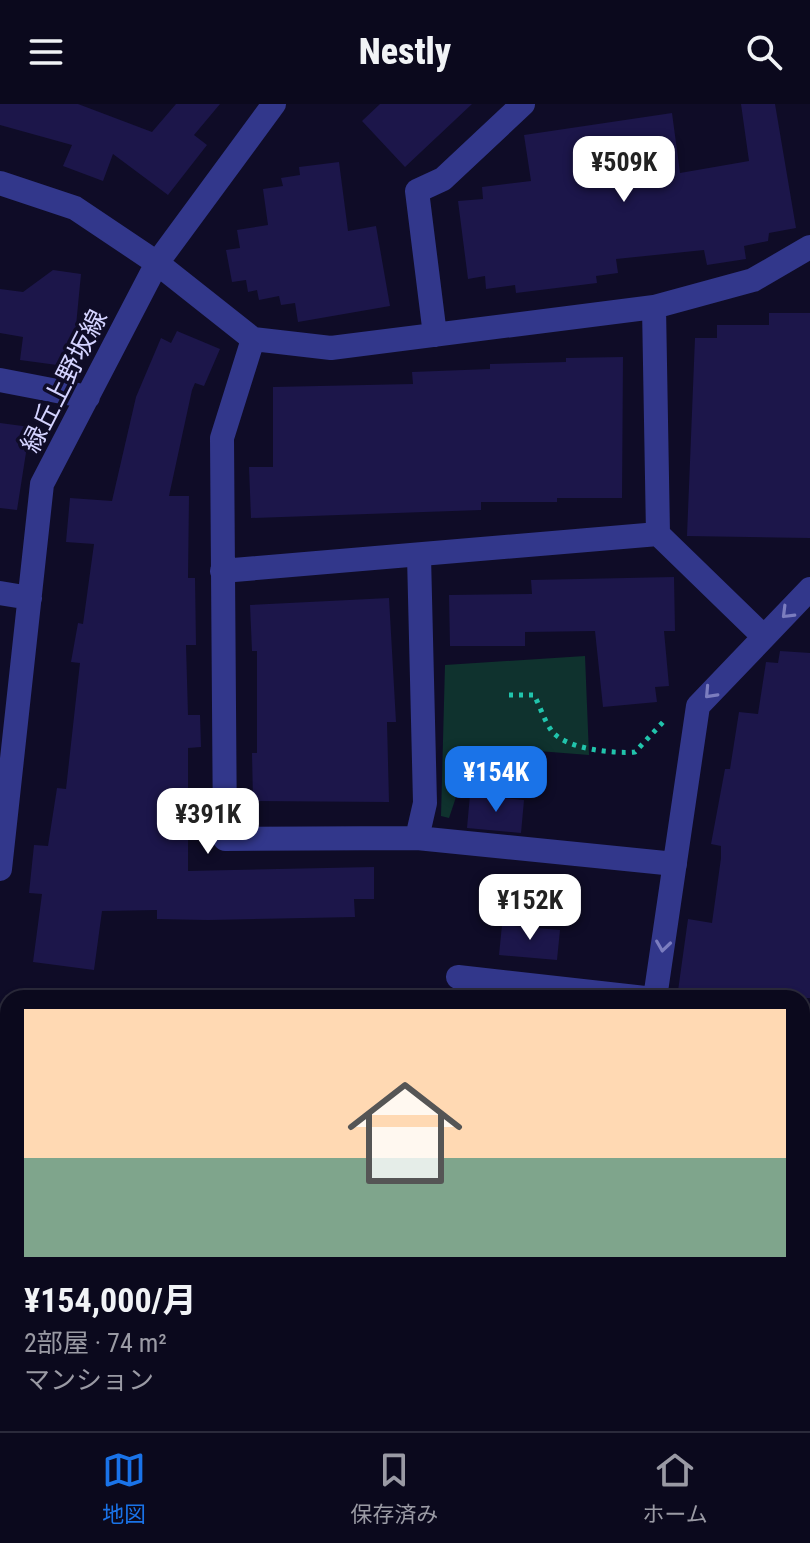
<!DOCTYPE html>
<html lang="ja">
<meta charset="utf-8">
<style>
body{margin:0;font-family:"Roboto Condensed","Noto Sans JP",sans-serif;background:#19172a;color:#f1f3f6;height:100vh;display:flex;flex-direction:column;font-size:30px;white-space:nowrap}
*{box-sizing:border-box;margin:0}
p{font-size:26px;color:#9a9aa4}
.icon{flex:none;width:44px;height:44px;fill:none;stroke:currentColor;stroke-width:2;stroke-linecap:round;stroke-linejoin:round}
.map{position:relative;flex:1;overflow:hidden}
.sheet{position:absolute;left:0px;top:886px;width:810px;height:442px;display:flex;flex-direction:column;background:#0b091d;border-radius:24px 24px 0 0;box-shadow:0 2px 6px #0004,0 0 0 2px #2b2a3b}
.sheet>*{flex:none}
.price{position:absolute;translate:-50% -68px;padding:0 18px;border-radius:16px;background:#fff;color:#222;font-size:26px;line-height:52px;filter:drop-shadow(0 2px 4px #0008)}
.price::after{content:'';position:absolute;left:50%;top:48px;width:24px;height:18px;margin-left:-12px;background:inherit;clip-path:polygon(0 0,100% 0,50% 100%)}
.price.on{background:#1a73e8;color:#fff}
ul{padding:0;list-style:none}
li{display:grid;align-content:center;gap:16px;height:424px;padding:0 24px}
li span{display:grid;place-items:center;height:248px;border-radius:0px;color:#555}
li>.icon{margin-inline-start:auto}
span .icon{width:144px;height:144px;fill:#fffc;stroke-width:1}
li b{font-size:34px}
header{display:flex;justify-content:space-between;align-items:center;height:104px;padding:0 24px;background:#0b091d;font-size:36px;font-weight:800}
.menu{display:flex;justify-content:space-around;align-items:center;height:112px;border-top:2px solid #2b2a3b;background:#0b091d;font-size:22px;color:#9a9aa4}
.menu a{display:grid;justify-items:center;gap:4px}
.menu .on{color:#1a73e8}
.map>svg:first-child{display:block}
</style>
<header><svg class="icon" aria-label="menu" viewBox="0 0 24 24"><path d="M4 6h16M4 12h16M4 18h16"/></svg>Nestly<svg class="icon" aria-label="search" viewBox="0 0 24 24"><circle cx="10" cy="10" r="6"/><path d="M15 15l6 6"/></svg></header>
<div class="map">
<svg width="810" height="1327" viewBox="0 0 810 1327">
<rect width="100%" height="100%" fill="#0f0c27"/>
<path fill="#0f322e" d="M 585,552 L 589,651 L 538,647 L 456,693 L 449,714 L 441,712 L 445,561 Z"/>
<path fill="#1c164a" d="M 0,0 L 78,0 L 152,28 L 176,0 L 220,0 L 194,31 L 207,41 L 168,91 L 113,50 L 103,77 L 63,62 L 72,41 L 0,21 Z
M 380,0 L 472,0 L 405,63 L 362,17 Z
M 741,0 L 775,0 L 796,124 L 769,129 L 768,137 L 744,142 L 746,155 L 707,161 L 704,146 L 616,155 L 618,169 L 596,172 L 597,179 L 516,189 L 515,181 L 486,185 L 485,172 L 468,175 L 458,97 L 483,95 L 482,83 L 531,77 L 524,31 L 672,9 L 680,69 L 749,57 Z
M 339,58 L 348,127 L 376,122 L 390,202 L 298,218 L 295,199 L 281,201 L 279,192 L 259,196 L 257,186 L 248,188 L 246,176 L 232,178 L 226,146 L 240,144 L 237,126 L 268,121 L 263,85 L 283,82 L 281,74 L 300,71 L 299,63 Z
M 53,166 L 81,170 L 72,263 L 20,256 L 23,233 L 0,229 L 0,185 L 23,188 Z
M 769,209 L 810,209 L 810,434 L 687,432 L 695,234 L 717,234 L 717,221 L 769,221 Z
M 177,227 L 220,245 L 204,282 L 195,279 L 192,286 L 169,392 L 189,392 L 188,474 L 195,474 L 196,541 L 186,541 L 188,611 L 200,611 L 201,643 L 188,644 L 188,767 L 374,763 L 374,795 L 354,795 L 355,813 L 208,816 L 157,815 L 157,806 L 102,807 L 94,866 L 33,858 L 42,790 L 29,789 L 34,741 L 48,742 L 57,684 L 66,685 L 80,559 L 71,558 L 78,519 L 83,520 L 94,440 L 66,438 L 70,394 L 112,397 L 136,293 L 161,234 L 171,239 Z
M 623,253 L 622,394 L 557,394 L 557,398 L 481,398 L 481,406 L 251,414 L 249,363 L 273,363 L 273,283 L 413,280 L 412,268 L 490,265 L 490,260 L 566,258 L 566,254 Z
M 0,319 L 30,323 L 17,406 L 0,404 Z
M 674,473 L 675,527 L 664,527 L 669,582 L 655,583 L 657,598 L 603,603 L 595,527 L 525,528 L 525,542 L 450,542 L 449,491 L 532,490 L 531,476 Z
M 389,494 L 396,618 L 387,618 L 389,698 L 253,697 L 252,649 L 257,649 L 257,547 L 252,547 L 250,501 Z
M 780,547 L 810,549 L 810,894 L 677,894 L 688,815 L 712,819 L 721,754 L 721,742 L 711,740 L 725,665 L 730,665 L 739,608 L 758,610 L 766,558 L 778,559 Z
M 470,691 L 524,696 L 521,729 L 467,724 Z
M 502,821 L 560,826 L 557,856 L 499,851 Z"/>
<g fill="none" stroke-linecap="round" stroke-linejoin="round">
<path stroke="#21c4ac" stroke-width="5" stroke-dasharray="4 6" stroke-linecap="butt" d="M 509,591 L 534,591 C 540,602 544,616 551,626 C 564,645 614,650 635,648 L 665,616"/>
<path stroke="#32378b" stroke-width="24" d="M 0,79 L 75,104 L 157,159 L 253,235 L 331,244 L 654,203 L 753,176 L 810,143
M 654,203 L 658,430 L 763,532
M 435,231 L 417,87 L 443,75 L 523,0
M 253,235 L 222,334 L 225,735 L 417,734 L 425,699 L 419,452
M 0,276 L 88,293
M 222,467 L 658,430
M 0,489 L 30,494
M 417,734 L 675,760
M 0,765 L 42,380 L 157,159 L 274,0
M 458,873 L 645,894
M 655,894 L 698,602 L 810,485
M 0,960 L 8,962
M 802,1045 L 810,1046
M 159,1327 L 159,1320
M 380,1327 L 381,1320
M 601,1327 L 602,1320"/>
</g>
<defs><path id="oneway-chevron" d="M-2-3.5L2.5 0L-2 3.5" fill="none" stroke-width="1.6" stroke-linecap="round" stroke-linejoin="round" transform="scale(2)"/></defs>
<g stroke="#7b7dbf">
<use href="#oneway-chevron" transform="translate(787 509) rotate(135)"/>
<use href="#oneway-chevron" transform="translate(710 589) rotate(133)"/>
<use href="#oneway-chevron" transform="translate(663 842) rotate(98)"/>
</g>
<g text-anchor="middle" stroke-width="7" stroke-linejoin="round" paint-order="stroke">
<g font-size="26" fill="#d4d3ff" stroke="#0f0c27">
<text transform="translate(64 277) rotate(-63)" y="9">緑丘上野坂線</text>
</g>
</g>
</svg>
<b class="price" style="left:624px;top:100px">¥509K</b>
<b class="price on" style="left:496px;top:710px">¥154K</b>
<b class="price" style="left:208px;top:752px">¥391K</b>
<b class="price" style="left:530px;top:838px">¥152K</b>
<section class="sheet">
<ul>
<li><span style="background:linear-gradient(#ffd9b3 60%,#7fa58c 0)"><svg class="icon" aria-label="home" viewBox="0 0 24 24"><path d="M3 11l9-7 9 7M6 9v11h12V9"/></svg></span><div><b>¥154,000/月</b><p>2部屋 · 74 m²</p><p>マンション</p></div></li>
</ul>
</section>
</div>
<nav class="menu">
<a class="on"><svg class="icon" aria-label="map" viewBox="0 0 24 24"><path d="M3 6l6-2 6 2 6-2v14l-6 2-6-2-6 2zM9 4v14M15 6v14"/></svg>地図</a>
<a><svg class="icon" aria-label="saved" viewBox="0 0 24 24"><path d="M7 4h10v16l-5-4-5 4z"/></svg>保存済み</a>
<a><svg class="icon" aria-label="home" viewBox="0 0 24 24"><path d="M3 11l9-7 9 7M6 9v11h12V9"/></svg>ホーム</a>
</nav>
